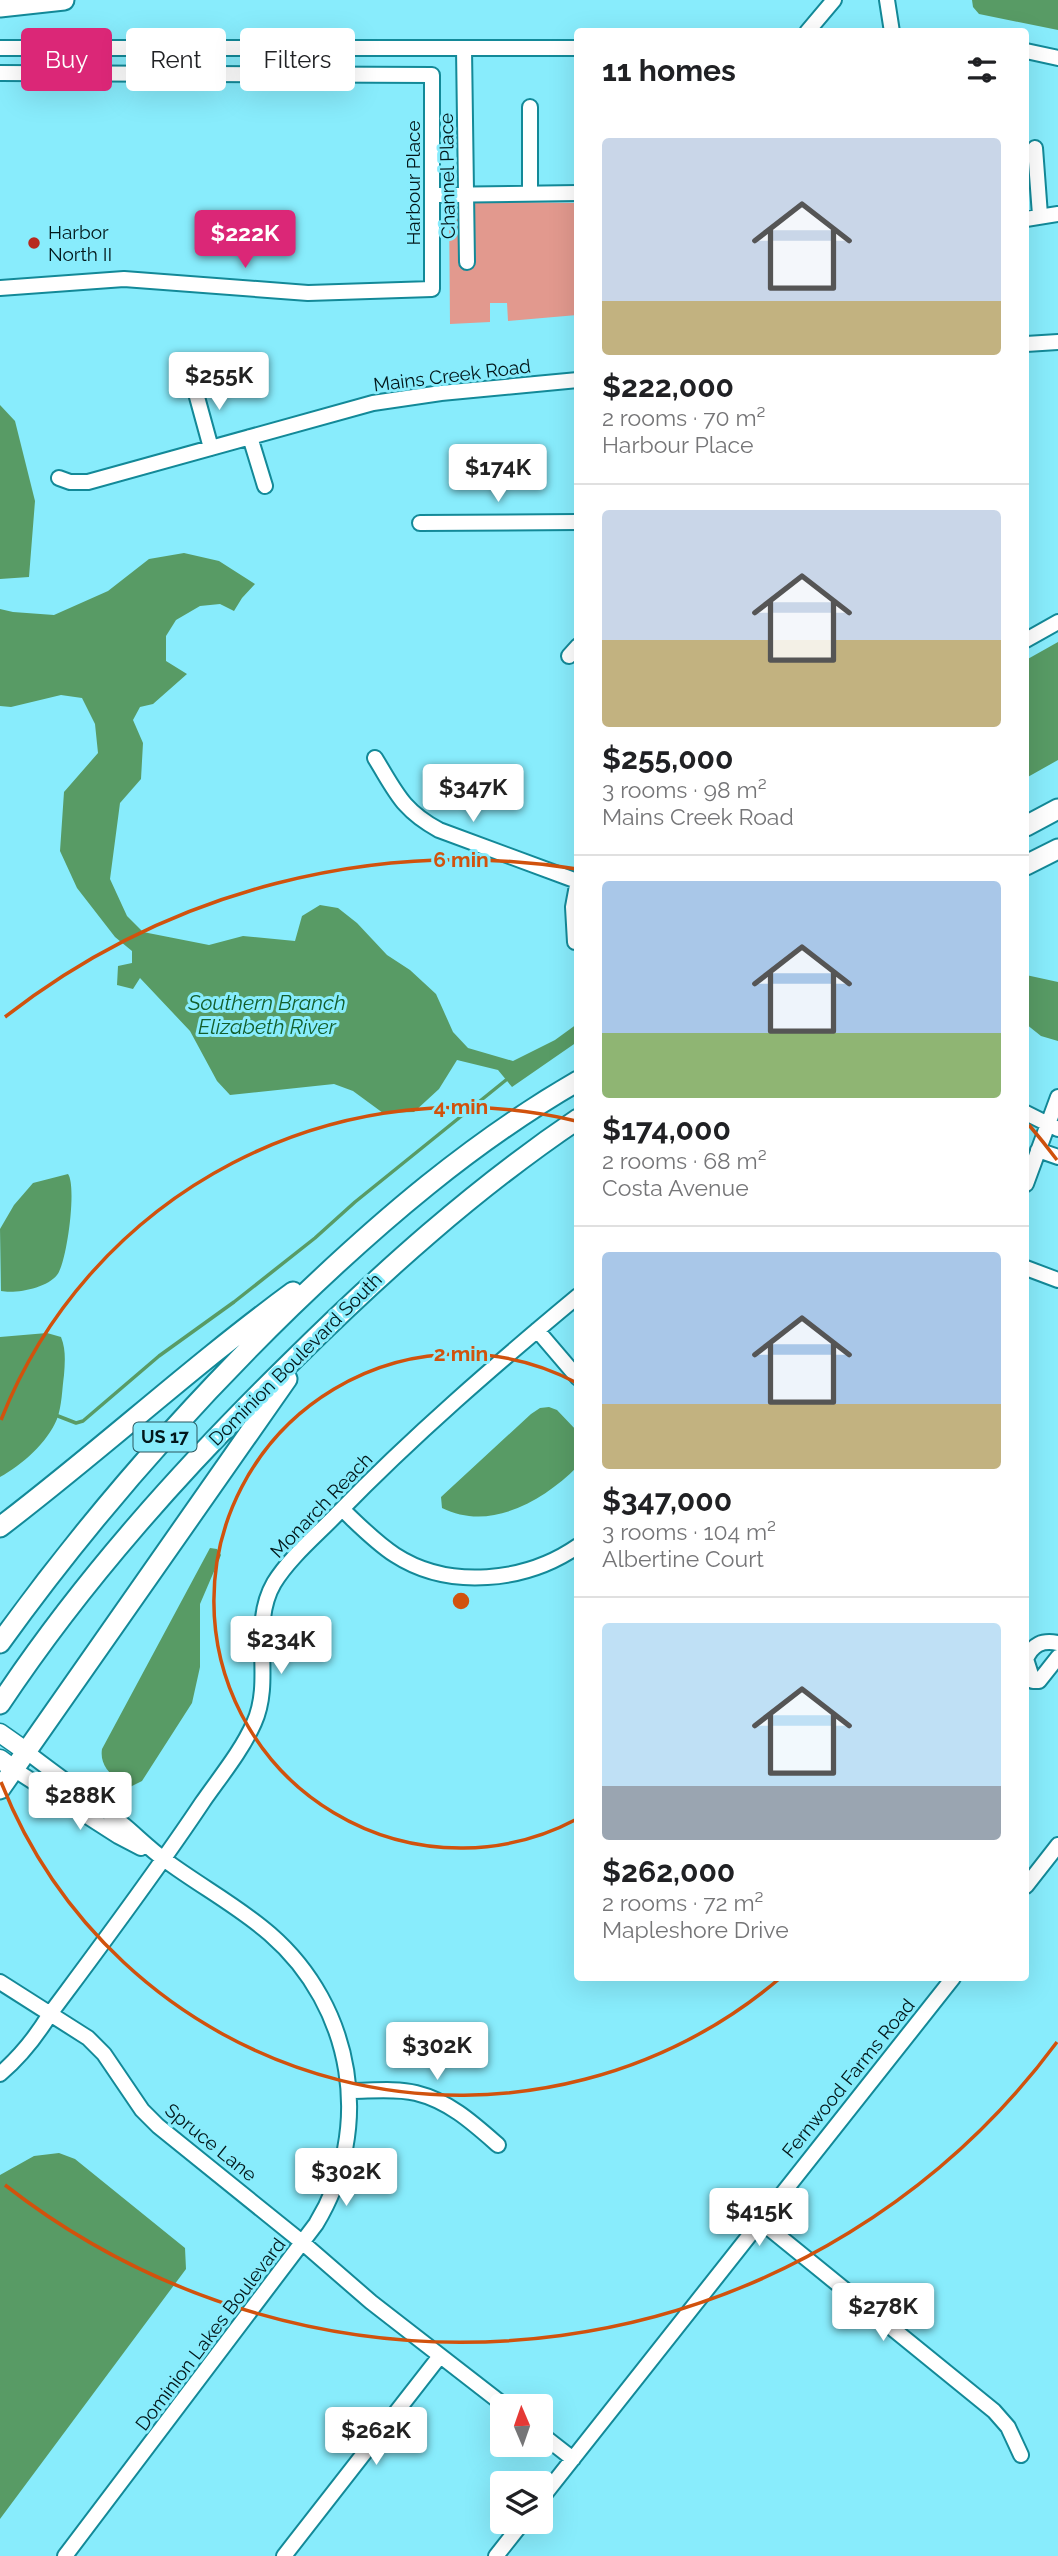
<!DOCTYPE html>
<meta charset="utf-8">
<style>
body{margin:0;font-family:Raleway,sans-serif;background:#f2f2f2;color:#202124;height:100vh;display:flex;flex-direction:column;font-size:26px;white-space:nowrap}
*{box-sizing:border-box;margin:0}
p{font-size:23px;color:#757577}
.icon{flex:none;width:38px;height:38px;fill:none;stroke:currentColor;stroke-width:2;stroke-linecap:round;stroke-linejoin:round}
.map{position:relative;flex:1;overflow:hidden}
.sheet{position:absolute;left:574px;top:28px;width:455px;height:1953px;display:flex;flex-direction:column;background:#fff;border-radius:7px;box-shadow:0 7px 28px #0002}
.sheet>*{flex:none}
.guide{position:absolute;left:21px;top:28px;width:448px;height:63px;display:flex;gap:14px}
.needle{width:46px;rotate:358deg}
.fabs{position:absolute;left:490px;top:2394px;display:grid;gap:14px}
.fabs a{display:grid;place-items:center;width:63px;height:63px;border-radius:7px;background:#fff;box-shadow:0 7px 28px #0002;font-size:35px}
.price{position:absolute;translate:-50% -60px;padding:0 16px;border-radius:7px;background:#fff;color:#222;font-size:23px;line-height:46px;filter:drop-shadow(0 2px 4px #0008)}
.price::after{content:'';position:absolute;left:50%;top:42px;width:21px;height:16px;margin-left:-10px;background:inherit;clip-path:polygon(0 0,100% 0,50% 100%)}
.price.active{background:#db2777;color:#fff}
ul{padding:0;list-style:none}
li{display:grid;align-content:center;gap:14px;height:371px;padding:0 28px}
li+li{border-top:2px solid #e0e0e0}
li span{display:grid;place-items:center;height:217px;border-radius:7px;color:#555}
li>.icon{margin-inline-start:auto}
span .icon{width:126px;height:126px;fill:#fffc;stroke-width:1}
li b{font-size:30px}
h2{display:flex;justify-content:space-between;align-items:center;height:84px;padding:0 28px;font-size:30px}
.pill{padding:0 24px;border-radius:7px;background:#fff;box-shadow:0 7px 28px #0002;font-size:24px;line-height:63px}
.pill.active{background:#db2777;color:#fff}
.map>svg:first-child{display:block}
</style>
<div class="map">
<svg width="1058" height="2556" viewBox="0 0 1058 2556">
<rect width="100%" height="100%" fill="#88ecfc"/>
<path fill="#e2998e" d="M 449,201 L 577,203 L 577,315 L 508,321 L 507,303 L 490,303 L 490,322 L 450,324 Z"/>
<path fill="#589b65" d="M 972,0 L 1058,0 L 1058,30 L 979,14 L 973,7 Z
M 0,405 L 15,421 L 35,501 L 29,577 L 0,579 Z
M 184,553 L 219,561 L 255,584 L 242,598 L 234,611 L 220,604 L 200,606 L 176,620 L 166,636 L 166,661 L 187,674 L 153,704 L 140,707 L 133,720 L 143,743 L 141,779 L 120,803 L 110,879 L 127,916 L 143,932 L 209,945 L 243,936 L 295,941 L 302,916 L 320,905 L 338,908 L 357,923 L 387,955 L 410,970 L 436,994 L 453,1032 L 468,1048 L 513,1061 L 555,1040 L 577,1024 L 577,1042 L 512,1087 L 498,1070 L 457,1060 L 439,1089 L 414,1112 L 383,1113 L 353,1091 L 334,1084 L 230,1095 L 217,1081 L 190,1031 L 140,978 L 133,989 L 117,985 L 118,966 L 132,963 L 132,951 L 115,937 L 77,888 L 60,851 L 64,792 L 98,753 L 95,724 L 82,698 L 61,695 L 11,707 L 0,706 L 0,609 L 13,612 L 54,615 L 108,591 L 149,559 Z
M 1058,642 L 1058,760 L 1026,778 L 1026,660 Z
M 1026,975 L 1058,982 L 1058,1041 L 1041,1036 L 1026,1024 Z
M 68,1174 C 77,1186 67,1263 57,1275 C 47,1288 16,1294 1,1291 L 0,1229 L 14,1205 L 33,1183 Z
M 47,1333 L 61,1337 C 66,1349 65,1362 64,1375 C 62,1389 62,1406 57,1419 C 47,1443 22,1465 0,1477 L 0,1337 Z
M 549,1407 L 557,1410 L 577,1431 L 577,1467 C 543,1501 490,1532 442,1508 L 441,1497 L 531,1414 L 540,1408 Z
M 210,1548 L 217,1549 L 221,1555 L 200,1604 L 200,1667 L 192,1703 L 142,1781 L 130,1787 C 115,1779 99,1768 102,1749 Z
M 59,2153 L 75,2159 L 185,2248 L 186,2269 L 0,2519 L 0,2175 L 34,2156 Z"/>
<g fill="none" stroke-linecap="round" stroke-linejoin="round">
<path stroke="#589b65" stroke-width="3.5" d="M 58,1416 L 76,1423 L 83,1421 L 159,1356 L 234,1302 L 315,1238 L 355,1202 L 506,1080"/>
<defs>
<path id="minor" d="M 887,0 L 892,32
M 807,32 L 834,0
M 0,48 L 578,48
M 464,49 L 467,262
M 1026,51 L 1058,58
M 0,73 L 432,75 L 432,289 L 308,293 L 124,279 L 0,288
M 1035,148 L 1040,215
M 530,193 L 530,107
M 432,195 L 578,193
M 1026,219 L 1058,214
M 1026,344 L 1058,342
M 194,386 L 211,448
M 250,437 L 265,486
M 59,478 L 70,482 L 88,482 L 373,403 L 441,393 L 578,380
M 420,523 L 578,522
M 1026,640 L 1058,622
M 569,656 L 578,646
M 375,758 C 396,792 402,810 439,830 L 577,881
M 575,942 L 573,907 L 578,880
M 1026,1113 L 1058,1129
M 1038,1150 L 1058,1157
M 1026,1184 L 1058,1097
M 1026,1268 L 1058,1280
M 537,1330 L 578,1378
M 342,1509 C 359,1525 375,1542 395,1555 C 449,1590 526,1582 578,1546
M 1058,1643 C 1042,1640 1033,1644 1026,1659 L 1033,1681 L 1039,1681 L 1058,1657
M 27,1752 C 59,1777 93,1800 125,1826 C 138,1837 151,1850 165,1860 C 200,1886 238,1906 270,1934 C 354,2007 374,2129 316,2224 L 65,2556
M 15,1770 L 118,1836 L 141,1848
M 1026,1886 L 1058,1845
M 0,1982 L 88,2038 L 104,2054 L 142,2110 L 158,2126 L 303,2243 L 371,2302 L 505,2406
M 0,2074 C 21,2056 36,2037 50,2014 C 102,1944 154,1875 202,1803 C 220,1777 241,1752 254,1723 C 274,1679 249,1626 274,1583 C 290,1557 317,1535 338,1513 C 414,1435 495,1365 578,1296
M 350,2091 C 371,2091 396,2088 416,2093 C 449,2101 473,2123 498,2145
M 759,2220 L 994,2411 L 1008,2427 L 1021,2455
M 541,2434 L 573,2459
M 541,2499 L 953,1978
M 284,2556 L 440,2356
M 496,2556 L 523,2522"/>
<path id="major" d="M 0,1733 L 27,1752
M 0,1759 L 15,1770"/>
<path id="highway" d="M 0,7 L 64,0
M 1026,826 L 1058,809
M 1026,865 L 1058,849
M 0,1527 C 100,1451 192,1366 293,1292
M 0,1643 C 87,1522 185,1410 291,1307 C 379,1222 472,1142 578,1081
M 0,1704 C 83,1579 184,1467 291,1362 C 380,1274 474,1189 578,1119
M 0,1789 L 287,1379"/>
</defs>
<use href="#minor" stroke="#138998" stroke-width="18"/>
<use href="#major" stroke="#138998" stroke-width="21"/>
<use href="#highway" stroke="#138998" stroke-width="23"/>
<use href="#minor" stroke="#fff" stroke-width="14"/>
<use href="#major" stroke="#fff" stroke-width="18"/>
<use href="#highway" stroke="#fff" stroke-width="19"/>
</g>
<g fill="none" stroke="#d1520d" stroke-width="3.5">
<path d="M577 1819A247 247 0 1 1 577 1383"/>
<path d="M779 1979A494 494 0 0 1 1 1782M1 1420A494 494 0 0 1 576 1121"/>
<path d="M1057 2042A741 741 0 0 1 5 2185M5 1017A741 741 0 0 1 577 869M1029 1125A741 741 0 0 1 1057 1160"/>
</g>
<circle fill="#b7291f" stroke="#88ecfc" stroke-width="2.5" cx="34" cy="243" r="7"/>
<g text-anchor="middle" stroke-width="6" stroke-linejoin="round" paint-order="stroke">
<rect fill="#88ecfc" stroke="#2a575e" stroke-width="2" x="133.5" y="1422.5" width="63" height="29" rx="5"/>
<g font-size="18" font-weight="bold" fill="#02171a">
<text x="165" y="1443">US 17</text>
</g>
<g font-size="19" fill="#02171a" stroke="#88ecfc">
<text transform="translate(447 176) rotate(-91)" y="7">Channel Place</text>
<text transform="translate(413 183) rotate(-90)" y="7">Harbour Place</text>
<text transform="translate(452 375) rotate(-7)" y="7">Mains Creek Road</text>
<text transform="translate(295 1359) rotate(-45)" y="7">Dominion Boulevard South</text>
<text transform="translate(321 1505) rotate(-46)" y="7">Monarch Reach</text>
<text transform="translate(848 2078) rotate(-51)" y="7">Fernwood Farms Road</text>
<text transform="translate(211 2142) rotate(39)" y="7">Spruce Lane</text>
<text transform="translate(210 2334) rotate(-53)" y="7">Dominion Lakes Boulevard</text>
</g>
<g font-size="19" fill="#02171a" stroke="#88ecfc" text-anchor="start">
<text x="48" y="239">Harbor<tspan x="48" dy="22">North II</tspan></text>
</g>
<g font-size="21" font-style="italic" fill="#135e2b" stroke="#88ecfc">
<text x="267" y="1010">Southern Branch<tspan x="267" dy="24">Elizabeth River</tspan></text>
</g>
</g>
<circle cx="461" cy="1601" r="10" fill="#d1520d" stroke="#88ecfc" stroke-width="3.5"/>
<g font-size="21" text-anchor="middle" font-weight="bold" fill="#d1520d" stroke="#88ecfc" stroke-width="6" stroke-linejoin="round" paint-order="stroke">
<text x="461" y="867">6 min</text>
<text x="461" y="1114">4 min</text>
<text x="461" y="1361">2 min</text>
</g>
</svg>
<div class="fabs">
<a><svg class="needle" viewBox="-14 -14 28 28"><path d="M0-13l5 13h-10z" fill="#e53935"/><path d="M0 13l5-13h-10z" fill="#757577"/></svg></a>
<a><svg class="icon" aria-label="layers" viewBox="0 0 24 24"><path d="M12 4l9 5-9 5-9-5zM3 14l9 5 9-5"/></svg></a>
</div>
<b class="price active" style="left:245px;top:270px">$222K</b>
<b class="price" style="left:219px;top:412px">$255K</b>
<b class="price" style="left:498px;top:504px">$174K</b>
<b class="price" style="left:473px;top:824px">$347K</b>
<b class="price" style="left:281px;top:1676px">$234K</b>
<b class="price" style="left:80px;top:1832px">$288K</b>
<b class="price" style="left:437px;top:2082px">$302K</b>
<b class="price" style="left:346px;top:2208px">$302K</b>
<b class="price" style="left:759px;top:2248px">$415K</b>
<b class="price" style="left:883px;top:2343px">$278K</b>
<b class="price" style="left:376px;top:2467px">$262K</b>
<div class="guide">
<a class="pill active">Buy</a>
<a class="pill">Rent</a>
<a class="pill">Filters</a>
</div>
<section class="sheet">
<h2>11 homes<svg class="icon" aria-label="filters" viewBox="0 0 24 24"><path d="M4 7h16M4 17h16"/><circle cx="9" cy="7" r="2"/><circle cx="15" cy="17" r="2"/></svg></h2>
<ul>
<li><span style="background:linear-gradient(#c9d6e8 75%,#c2b280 0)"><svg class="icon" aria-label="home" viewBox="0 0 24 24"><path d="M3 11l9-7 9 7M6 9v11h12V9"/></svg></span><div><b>$222,000</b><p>2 rooms · 70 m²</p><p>Harbour Place</p></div></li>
<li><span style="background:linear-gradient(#c9d6e8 60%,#c2b280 0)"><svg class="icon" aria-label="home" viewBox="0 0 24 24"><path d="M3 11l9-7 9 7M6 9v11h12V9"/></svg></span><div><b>$255,000</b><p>3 rooms · 98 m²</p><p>Mains Creek Road</p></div></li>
<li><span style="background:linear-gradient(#a9c7e8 70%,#8fb573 0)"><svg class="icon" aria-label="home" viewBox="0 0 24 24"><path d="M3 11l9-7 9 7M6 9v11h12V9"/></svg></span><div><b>$174,000</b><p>2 rooms · 68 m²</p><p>Costa Avenue</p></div></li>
<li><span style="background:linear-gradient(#a9c7e8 70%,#c2b280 0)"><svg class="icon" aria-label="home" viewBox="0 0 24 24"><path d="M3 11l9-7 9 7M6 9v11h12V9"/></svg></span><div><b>$347,000</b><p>3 rooms · 104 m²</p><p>Albertine Court</p></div></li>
<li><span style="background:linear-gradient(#bfe0f5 75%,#9aa5b1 0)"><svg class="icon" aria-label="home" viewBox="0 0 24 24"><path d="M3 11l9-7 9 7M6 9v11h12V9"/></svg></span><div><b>$262,000</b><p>2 rooms · 72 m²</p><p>Mapleshore Drive</p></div></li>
</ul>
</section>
</div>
